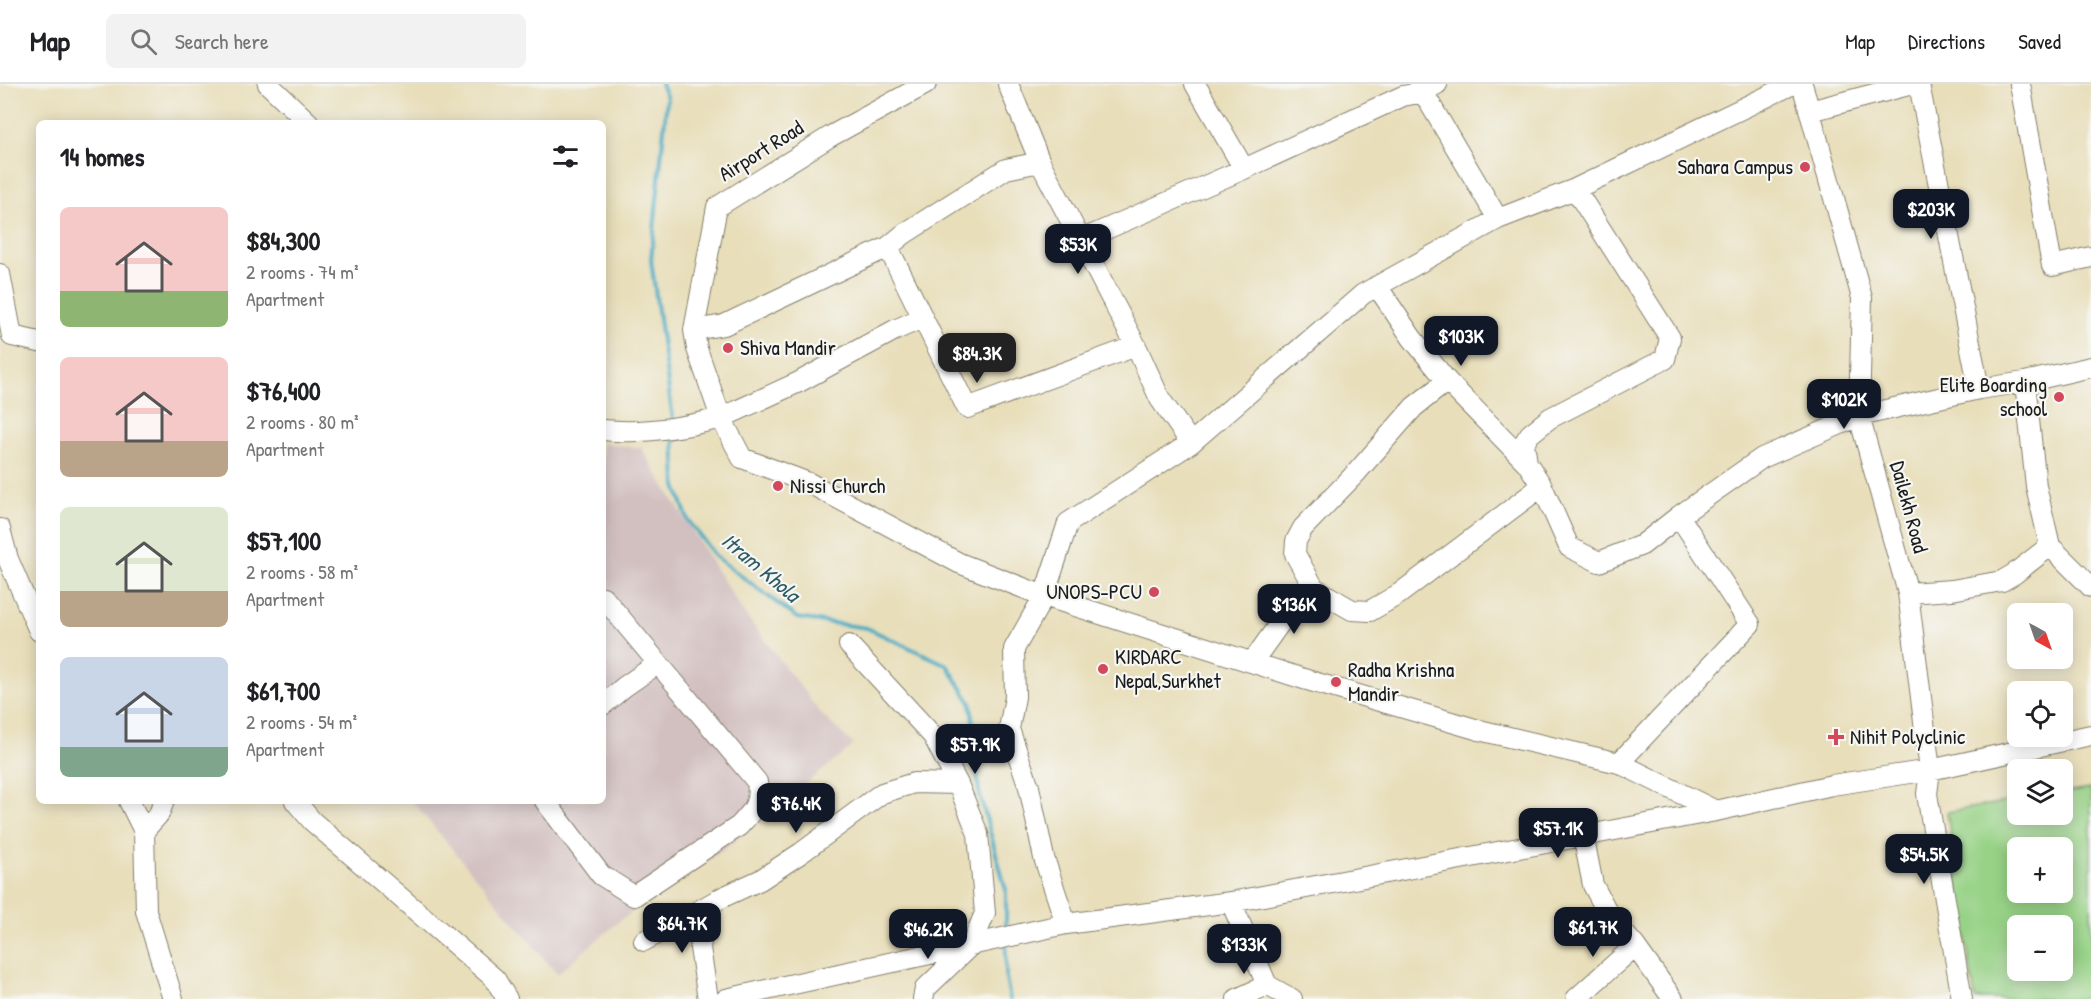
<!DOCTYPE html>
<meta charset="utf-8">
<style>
body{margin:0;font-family:"Patrick Hand",sans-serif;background:#f2f2f2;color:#202124;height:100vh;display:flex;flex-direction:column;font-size:22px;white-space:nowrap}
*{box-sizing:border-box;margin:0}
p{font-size:20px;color:#757577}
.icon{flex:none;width:33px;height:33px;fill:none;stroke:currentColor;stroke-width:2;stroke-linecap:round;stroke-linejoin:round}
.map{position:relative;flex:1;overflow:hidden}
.sheet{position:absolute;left:36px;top:36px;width:570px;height:684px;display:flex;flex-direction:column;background:#fff;border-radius:9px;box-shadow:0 3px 15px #0003}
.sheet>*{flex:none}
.needle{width:39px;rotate:140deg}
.buttons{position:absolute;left:2007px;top:519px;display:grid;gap:12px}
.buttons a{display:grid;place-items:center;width:66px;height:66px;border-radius:9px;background:#fff;box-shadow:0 3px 15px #0003;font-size:30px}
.price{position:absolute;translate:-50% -51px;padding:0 14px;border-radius:12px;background:#111827;color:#fff;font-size:20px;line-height:39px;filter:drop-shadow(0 2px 3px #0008)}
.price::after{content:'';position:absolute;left:50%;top:36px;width:18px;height:14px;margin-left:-9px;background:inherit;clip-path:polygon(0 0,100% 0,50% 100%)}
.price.active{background:#222;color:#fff}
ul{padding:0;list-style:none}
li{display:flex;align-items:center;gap:18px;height:150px;padding:0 24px}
li span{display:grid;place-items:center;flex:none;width:168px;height:120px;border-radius:9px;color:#555}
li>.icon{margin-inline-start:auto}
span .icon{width:72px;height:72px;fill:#fffc;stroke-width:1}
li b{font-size:26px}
h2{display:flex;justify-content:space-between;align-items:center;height:72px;padding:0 24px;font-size:26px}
header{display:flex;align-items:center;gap:36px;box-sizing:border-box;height:84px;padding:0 30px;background:#fff;border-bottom:2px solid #e0e0e0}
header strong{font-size:28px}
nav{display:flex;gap:33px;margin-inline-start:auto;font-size:21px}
.search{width:420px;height:54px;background:#f2f2f2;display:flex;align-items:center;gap:15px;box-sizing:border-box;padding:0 21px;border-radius:9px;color:#757577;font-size:22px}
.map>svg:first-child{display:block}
</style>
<header>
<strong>Map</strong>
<div class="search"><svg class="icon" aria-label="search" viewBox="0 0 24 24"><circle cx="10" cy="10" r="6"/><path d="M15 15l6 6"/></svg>Search here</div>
<nav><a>Map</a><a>Directions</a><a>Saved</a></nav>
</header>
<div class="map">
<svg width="2091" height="915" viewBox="0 0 2091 915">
<rect width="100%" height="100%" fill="#f6f6f2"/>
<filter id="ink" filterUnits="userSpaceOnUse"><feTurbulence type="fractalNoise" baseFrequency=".0167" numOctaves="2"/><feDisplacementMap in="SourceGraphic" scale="12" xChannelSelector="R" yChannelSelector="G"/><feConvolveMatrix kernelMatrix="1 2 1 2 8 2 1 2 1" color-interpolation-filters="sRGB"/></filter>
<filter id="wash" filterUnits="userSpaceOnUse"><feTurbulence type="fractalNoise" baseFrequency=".008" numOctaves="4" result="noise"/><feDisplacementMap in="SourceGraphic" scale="24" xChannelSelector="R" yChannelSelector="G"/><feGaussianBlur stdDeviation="1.35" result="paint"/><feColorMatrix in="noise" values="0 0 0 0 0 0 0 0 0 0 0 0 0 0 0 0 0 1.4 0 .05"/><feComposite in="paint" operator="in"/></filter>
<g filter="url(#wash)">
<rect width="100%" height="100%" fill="#e8deba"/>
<path fill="#d2bfc0" d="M 603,359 L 641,364 L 741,525 L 822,631 L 854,661 L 726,764 L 622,835 L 557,890 L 412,717 L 603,717 Z"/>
<path fill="#97d286" stroke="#5a7751" stroke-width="1.5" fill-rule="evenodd" d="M 2091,705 L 2091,915 L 1975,915 L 1947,728 L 2017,716 L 2018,730 L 2062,730 L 2063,709 ZM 2018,764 L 2062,764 L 2062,808 L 2018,808 ZM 2018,842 L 2062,842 L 2062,886 L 2018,886 Z"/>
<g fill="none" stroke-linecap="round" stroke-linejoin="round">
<path stroke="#42aac2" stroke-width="4" d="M 661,0 L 667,14 L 651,176 L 673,336
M 674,350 L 676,402 L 688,436 L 716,473 L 797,534 L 867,544 L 947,581 L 971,619 L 979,708 L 1006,806 L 1006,846
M 1006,859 L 1006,894 L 1010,915"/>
</g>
</g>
<g filter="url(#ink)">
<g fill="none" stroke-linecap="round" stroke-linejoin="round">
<defs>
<path id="minor" d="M 268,0 L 309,39
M 1008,0 L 1040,78 L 1136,262 L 1160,315 L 1191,359
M 1195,0 L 1244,85
M 1420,0 L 1423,8 L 1498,135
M 1802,0 L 1862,214 L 1859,332 L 1908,509 L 1930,686 L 1927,710 L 1962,915
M 1919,0 L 1979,305
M 2020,0 L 2052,182 L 2091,173
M 1810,27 L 1912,0
M 1575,105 L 1670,254 L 1665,275 L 1550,334 L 1530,350 L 1524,359 L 1527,379 L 1542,402 L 1569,463 L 1599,478 L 1642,461 L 1679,432 L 1762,374 L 1859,332 L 1979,305 L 2025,298 L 2091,283
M 1081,156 L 1244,85 L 1403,12 L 1423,8 L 1437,0
M 888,163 L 967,324 L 1136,262
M 0,190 L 12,252 L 39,258
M 1377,202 L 1412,254 L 1447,297 L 1527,379
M 922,234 L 895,246 L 799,298 L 721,334 L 697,265 L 694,246 L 717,123 L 831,52 L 926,0
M 694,246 L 724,241 L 888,163 L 904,150 L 1006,85 L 1040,78
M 1447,297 L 1414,323 L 1357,388 L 1303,444 L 1296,457 L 1295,470 L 1314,504 L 1352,526 L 1370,527 L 1399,510 L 1542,402
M 2025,298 L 2036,402 L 2050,462 L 2091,503
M 603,346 C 643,350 682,344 721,334 L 742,374 L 809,399 L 959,479 L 1044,512 L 1307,596 L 1479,646 L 1619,679 L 1716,727
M 0,445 L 8,475 L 39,547
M 1908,509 L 1952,506 L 2002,497 L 2014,490 L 2050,462
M 849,561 L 933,652 L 958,700 L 978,750 L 985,829 L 972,860 L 925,905 L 923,915
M 1253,577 L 1295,518 L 1314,504
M 603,621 L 624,603 L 657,580
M 1619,679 L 1750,540 L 1679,432
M 129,717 L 144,747 L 146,827 L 173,915
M 295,717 L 312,737 L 495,895 L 507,915
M 545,717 L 601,791 L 634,812 L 739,742 C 754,726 760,720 757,698 L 603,513
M 144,747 L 159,730 L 164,717
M 1583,751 L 1593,801 L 1610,833 L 1635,862 L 1673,915
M 1231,818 L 1267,901 L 1292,915
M 706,823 L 700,864 L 708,915
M 1066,840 L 1044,774 L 1029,703 L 1009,645 L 1015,613 L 1014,565 L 1044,512 L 1068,439 L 1191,359 L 1363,210 L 1498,135 L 1575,105 L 1793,0
M 644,857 L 723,813 L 760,796 L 801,769 L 882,709 L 914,699 L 958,700
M 726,915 L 1066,840 L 1231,818 L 1716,727 L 1832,701 L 1930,686 L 2091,651
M 1237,915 L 1267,901
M 1576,915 L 1635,862"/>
</defs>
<use href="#minor" stroke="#827d6b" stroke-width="22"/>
<use href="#minor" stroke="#fff" stroke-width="20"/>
</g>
</g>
<g fill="#d1495b" stroke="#f6f6f2" stroke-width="2">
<circle cx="1805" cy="83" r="6"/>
<circle cx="728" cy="264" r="6"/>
<circle cx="2059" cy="313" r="6"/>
<circle cx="778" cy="402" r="6"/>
<circle cx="1154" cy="508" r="6"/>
<circle cx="1103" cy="585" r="6"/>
<circle cx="1336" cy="598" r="6"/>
<path d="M1833 644h6v6h6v6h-6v6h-6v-6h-6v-6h6z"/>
</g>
<g text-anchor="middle" stroke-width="4.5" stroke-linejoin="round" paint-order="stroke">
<g font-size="21" fill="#1c1c1c" stroke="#f6f6f2">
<text transform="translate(761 67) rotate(-32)" y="7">Airport Road</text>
<text transform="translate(1909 423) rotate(75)" y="7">Dailekh Road</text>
</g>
<g font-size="21" fill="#1c1c1c" stroke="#f6f6f2" text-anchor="start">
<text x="1793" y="90" text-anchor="end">Sahara Campus</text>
<text x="740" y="271">Shiva Mandir</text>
<text x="2047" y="308" text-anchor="end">Elite Boarding<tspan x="2047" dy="24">school</tspan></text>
<text x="790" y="409">Nissi Church</text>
<text x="1142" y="515" text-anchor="end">UNOPS-PCU</text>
<text x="1115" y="580">KIRDARC<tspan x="1115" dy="24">Nepal,Surkhet</tspan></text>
<text x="1348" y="593">Radha Krishna<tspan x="1348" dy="24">Mandir</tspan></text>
<text x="1850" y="660">Nihit Polyclinic</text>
</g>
<g font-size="22" font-style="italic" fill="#2d5c67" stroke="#f6f6f2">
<text transform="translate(761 483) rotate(40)" y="8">Itram Khola</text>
</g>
</g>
</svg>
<div class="buttons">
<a><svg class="needle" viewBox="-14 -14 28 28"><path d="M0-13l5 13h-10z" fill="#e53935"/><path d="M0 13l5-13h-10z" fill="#757577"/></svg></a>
<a><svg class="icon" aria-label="locate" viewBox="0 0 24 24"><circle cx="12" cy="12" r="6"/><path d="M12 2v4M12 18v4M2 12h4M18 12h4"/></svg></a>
<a><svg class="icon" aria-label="layers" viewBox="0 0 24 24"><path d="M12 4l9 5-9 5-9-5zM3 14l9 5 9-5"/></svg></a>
<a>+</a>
<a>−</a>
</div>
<b class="price" style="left:1931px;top:156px">$203K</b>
<b class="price" style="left:1078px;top:191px">$53K</b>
<b class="price" style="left:1461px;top:283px">$103K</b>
<b class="price active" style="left:977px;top:300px">$84.3K</b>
<b class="price" style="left:1844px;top:346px">$102K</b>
<b class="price" style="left:1294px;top:551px">$136K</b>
<b class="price" style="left:975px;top:691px">$57.9K</b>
<b class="price" style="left:796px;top:750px">$76.4K</b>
<b class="price" style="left:1558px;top:775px">$57.1K</b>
<b class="price" style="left:1924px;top:801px">$54.5K</b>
<b class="price" style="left:682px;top:870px">$64.7K</b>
<b class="price" style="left:1593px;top:874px">$61.7K</b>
<b class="price" style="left:928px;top:876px">$46.2K</b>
<b class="price" style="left:1244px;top:891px">$133K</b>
<section class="sheet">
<h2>14 homes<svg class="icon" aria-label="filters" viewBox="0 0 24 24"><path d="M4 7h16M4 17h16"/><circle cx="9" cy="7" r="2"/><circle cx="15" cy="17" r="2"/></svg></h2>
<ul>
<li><span style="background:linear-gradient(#f6c9c9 70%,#8fb573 0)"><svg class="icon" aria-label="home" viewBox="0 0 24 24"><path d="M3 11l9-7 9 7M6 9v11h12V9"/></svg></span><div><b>$84,300</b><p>2 rooms · 74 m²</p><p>Apartment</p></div></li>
<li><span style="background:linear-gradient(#f6c9c9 70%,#b9a48a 0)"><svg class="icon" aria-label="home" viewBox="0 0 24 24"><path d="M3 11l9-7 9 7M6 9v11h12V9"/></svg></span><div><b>$76,400</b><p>2 rooms · 80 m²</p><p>Apartment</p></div></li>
<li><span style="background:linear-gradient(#dfe7d0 70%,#b9a48a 0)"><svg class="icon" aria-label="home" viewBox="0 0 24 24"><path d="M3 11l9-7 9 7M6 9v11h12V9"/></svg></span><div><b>$57,100</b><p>2 rooms · 58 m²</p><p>Apartment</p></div></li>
<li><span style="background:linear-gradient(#c9d6e8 75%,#7fa58c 0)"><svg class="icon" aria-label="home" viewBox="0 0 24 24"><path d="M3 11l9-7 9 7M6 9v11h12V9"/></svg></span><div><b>$61,700</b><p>2 rooms · 54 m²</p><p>Apartment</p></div></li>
</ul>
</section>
</div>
